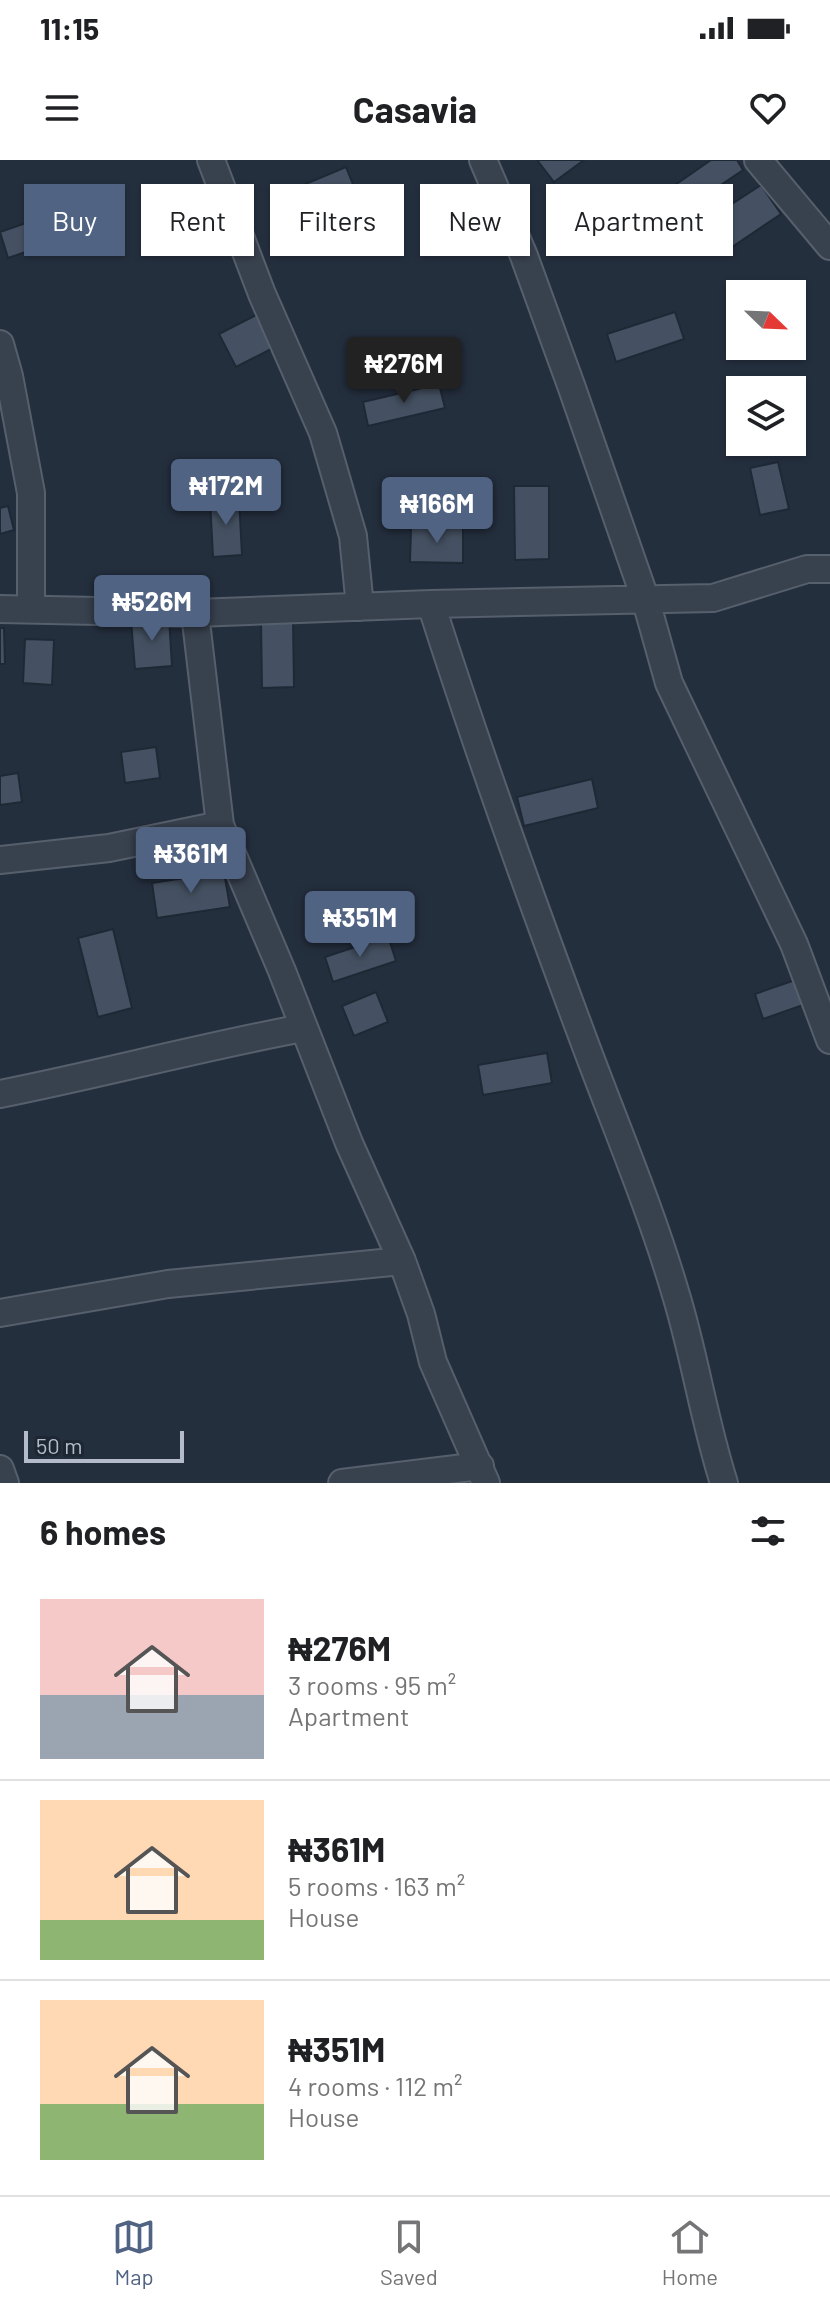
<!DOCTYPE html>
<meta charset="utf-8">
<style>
body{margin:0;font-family:Barlow,sans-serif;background:#f6f6f6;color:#202124;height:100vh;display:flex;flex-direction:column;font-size:30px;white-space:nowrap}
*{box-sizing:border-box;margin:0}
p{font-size:26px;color:#757577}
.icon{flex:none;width:44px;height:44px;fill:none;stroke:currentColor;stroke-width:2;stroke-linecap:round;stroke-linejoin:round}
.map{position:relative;height:1323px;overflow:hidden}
.sheet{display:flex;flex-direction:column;background:#fff;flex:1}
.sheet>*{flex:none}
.hud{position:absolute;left:24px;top:24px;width:782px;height:72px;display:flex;gap:16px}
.needle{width:52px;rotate:113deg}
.controls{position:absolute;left:726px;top:120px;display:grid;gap:16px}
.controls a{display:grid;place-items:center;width:80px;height:80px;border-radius:0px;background:#fff;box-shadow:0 2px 6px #0004;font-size:40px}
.scale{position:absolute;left:24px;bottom:20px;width:160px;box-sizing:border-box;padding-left:8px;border:4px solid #b4bcc9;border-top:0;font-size:22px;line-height:28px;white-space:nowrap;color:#b4bcc9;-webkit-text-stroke:6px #1d2633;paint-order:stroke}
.price{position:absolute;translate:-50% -68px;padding:0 18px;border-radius:8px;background:#506383;color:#fff;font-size:26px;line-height:52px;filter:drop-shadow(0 2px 4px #0008)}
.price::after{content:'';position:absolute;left:50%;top:48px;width:24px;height:18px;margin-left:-12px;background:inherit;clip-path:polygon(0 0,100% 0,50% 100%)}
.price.active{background:#222;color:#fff}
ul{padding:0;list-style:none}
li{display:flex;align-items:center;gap:24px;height:200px;padding:0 40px}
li+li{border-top:2px solid #e0e0e0}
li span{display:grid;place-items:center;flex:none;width:224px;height:160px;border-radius:0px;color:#555}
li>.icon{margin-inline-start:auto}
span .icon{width:96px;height:96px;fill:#fffc;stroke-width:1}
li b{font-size:34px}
h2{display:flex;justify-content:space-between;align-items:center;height:96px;padding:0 40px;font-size:34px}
.pill{padding:0 28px;border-radius:0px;background:#fff;box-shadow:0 2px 6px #0004;font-size:28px;line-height:72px}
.pill.active{background:#506383;color:#fff}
.status{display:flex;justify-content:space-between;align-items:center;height:56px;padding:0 40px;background:#fff;direction:ltr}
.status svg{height:22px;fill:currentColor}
header{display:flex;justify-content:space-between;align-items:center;height:104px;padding:0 40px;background:#fff;font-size:36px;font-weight:700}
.tabs{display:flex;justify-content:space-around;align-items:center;height:112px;border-top:2px solid #e0e0e0;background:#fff;font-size:22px;color:#757577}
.tabs a{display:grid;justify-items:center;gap:4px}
.tabs .active{color:#506383}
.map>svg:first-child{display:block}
</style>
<div class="status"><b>11:15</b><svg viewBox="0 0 49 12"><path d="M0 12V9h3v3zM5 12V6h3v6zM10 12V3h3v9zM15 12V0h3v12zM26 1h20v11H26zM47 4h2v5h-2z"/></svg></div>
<header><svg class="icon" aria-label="menu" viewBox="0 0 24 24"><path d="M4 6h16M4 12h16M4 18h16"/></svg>Casavia<svg class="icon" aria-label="heart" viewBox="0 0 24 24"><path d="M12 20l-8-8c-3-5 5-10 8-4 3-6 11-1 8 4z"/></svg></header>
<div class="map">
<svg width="830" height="1323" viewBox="0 0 830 1323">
<rect width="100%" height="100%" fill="#242f3e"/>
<path fill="#455162" stroke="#1f2835" stroke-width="2" d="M 537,0 L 584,0 L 554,22 Z
M 711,0 L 737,0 L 743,10 L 679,53 L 665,32 Z
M 346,7 L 357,34 L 283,65 L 272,38 Z
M 761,25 L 781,54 L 726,91 L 706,61 Z
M 46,56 L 55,82 L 8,98 L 0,72 Z
M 675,152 L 684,179 L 616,202 L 607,174 Z
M 258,154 L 275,187 L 236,207 L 219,174 Z
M 439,224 L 445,248 L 368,266 L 363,242 Z
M 778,302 L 789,349 L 760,355 L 750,308 Z
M 514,326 L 549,326 L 549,399 L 515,400 Z
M 239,338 L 242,395 L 213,397 L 210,339 Z
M 8,346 L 14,370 L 0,374 L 0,348 Z
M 411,368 L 463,368 L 463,403 L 410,402 Z
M 169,457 L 172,506 L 135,509 L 131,461 Z
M 293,459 L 294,527 L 262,528 L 261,460 Z
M 0,468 L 4,468 L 5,504 L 0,504 Z
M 25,479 L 54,480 L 52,525 L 23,523 Z
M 156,587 L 160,618 L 125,623 L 121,592 Z
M 18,613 L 22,642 L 0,645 L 0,616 Z
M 592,619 L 598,648 L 524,666 L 517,637 Z
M 224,712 L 230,747 L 157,758 L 152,723 Z
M 113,769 L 132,848 L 98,857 L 78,778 Z
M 388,776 L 396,801 L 333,822 L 325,797 Z
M 798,819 L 806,844 L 763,859 L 755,834 Z
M 376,832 L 388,862 L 354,876 L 342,846 Z
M 547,893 L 552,923 L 483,935 L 478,905 Z"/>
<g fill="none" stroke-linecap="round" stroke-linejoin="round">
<defs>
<path id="street" d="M 211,0 L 262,134 L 323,273 L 353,376 L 360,447
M 483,0 L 524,96 L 572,228 L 646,441 L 669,523 L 794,784 L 830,880
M 758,0 L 830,86
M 0,184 L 9,216 L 31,333 L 31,448
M 431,444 C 477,588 528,731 581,873 C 613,960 650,1046 676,1135 C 695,1197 704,1261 724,1323
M 0,449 L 195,453 L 431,444 L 713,438 L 807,409 L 830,409
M 195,453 L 220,665 L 282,811 L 349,983 L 402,1101 L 421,1154 L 433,1202 L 486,1323
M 0,700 L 109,688 L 220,665
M 0,934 C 101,914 201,887 303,868
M 0,1153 L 168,1124 L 402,1101
M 0,1309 L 5,1323
M 342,1323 L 480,1306"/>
</defs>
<use href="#street" stroke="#565f6c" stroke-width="30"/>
<use href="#street" stroke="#38414e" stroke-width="26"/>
</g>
</svg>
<div class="controls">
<a><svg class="needle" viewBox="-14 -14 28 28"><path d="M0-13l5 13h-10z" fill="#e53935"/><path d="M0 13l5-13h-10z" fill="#757577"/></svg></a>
<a><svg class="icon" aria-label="layers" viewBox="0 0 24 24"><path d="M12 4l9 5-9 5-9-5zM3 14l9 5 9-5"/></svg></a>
</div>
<div class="scale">50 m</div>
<b class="price active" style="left:404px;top:245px">₦276M</b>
<b class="price" style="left:226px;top:367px">₦172M</b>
<b class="price" style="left:437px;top:385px">₦166M</b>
<b class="price" style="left:152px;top:483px">₦526M</b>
<b class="price" style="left:191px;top:735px">₦361M</b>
<b class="price" style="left:360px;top:799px">₦351M</b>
<div class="hud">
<a class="pill active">Buy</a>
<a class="pill">Rent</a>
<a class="pill">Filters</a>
<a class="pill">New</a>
<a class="pill">Apartment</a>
</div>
</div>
<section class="sheet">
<h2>6 homes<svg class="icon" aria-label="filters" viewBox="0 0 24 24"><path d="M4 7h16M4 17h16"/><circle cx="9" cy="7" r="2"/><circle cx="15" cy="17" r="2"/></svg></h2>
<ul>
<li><span style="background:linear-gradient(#f6c9c9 60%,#9aa5b1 0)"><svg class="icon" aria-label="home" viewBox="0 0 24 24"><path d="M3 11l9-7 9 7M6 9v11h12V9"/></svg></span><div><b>₦276M</b><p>3 rooms · 95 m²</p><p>Apartment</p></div></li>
<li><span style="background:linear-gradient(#ffd9b3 75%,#8fb573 0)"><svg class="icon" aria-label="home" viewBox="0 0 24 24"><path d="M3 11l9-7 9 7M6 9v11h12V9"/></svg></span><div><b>₦361M</b><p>5 rooms · 163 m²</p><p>House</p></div></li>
<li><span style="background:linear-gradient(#ffd9b3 65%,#8fb573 0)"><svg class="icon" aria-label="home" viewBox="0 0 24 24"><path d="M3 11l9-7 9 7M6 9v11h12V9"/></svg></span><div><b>₦351M</b><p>4 rooms · 112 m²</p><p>House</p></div></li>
</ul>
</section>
<nav class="tabs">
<a class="active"><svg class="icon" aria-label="map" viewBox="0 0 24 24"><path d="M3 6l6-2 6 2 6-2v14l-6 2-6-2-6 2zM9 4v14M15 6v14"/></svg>Map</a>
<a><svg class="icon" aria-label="saved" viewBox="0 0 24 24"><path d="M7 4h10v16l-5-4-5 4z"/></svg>Saved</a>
<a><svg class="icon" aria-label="home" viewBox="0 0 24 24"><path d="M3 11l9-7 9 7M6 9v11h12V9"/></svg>Home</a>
</nav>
